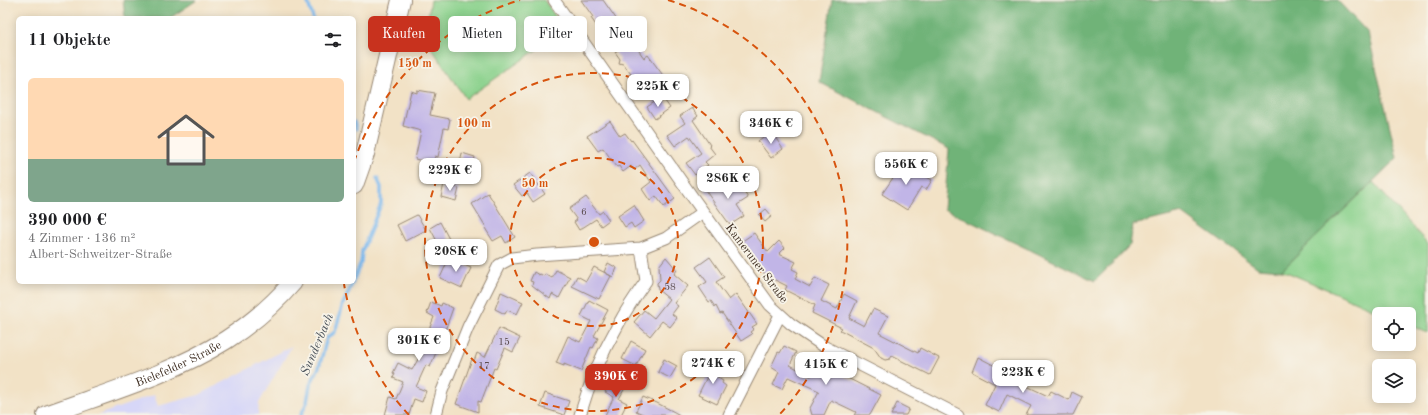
<!DOCTYPE html>
<html lang="de">
<meta charset="utf-8">
<style>
body{margin:0;font-family:"Old Standard TT",serif;background:#f2f2f2;color:#202124;height:100vh;display:flex;flex-direction:column;font-size:15px;white-space:nowrap}
*{box-sizing:border-box;margin:0}
p{font-size:13px;color:#757577}
.icon{flex:none;width:22px;height:22px;fill:none;stroke:currentColor;stroke-width:2;stroke-linecap:round;stroke-linejoin:round}
.map{position:relative;flex:1;overflow:hidden}
.details{position:absolute;left:16px;top:16px;width:340px;height:268px;display:flex;flex-direction:column;background:#fff;border-radius:6px;box-shadow:0 2px 10px #0003}
.details>*{flex:none}
.banner{position:absolute;left:368px;top:16px;width:380px;height:36px;display:flex;gap:8px}
.fabs{position:absolute;left:1372px;top:307px;display:grid;gap:8px}
.fabs a{display:grid;place-items:center;width:44px;height:44px;border-radius:6px;background:#fff;box-shadow:0 2px 10px #0003;font-size:20px}
.price{position:absolute;translate:-50% -34px;padding:0 9px;border-radius:8px;background:#fff;color:#222;font-size:13px;line-height:26px;filter:drop-shadow(0 1px 2px #0008)}
.price::after{content:'';position:absolute;left:50%;top:24px;width:12px;height:9px;margin-left:-6px;background:inherit;clip-path:polygon(0 0,100% 0,50% 100%)}
.price.current{background:#c8321e;color:#fff}
ul{padding:0;list-style:none}
li{display:grid;align-content:center;gap:8px;height:212px;padding:0 12px}
li+li{border-top:1px solid #e0e0e0}
li span{display:grid;place-items:center;height:124px;border-radius:6px;color:#555}
li>.icon{margin-inline-start:auto}
span .icon{width:72px;height:72px;fill:#fffc;stroke-width:1}
li b{font-size:17px}
h2{display:flex;justify-content:space-between;align-items:center;height:48px;padding:0 12px;font-size:17px}
.tag{padding:0 14px;border-radius:6px;background:#fff;box-shadow:0 2px 10px #0003;font-size:14px;line-height:36px}
.tag.current{background:#c8321e;color:#fff}
.map>svg:first-child{display:block}
</style>
<div class="map">
<svg width="1428" height="415" viewBox="0 0 1428 415">
<rect width="100%" height="100%" fill="#f7f3e8"/>
<filter id="ink" filterUnits="userSpaceOnUse"><feTurbulence type="fractalNoise" baseFrequency=".025" numOctaves="2"/><feDisplacementMap in="SourceGraphic" scale="8" xChannelSelector="R" yChannelSelector="G"/><feConvolveMatrix kernelMatrix="1 2 1 2 8 2 1 2 1" color-interpolation-filters="sRGB"/></filter>
<filter id="wash" filterUnits="userSpaceOnUse"><feTurbulence type="fractalNoise" baseFrequency=".012" numOctaves="4" result="noise"/><feDisplacementMap in="SourceGraphic" scale="16" xChannelSelector="R" yChannelSelector="G"/><feGaussianBlur stdDeviation="0.9" result="paint"/><feColorMatrix in="noise" values="0 0 0 0 0 0 0 0 0 0 0 0 0 0 0 0 0 1.4 0 .05"/><feComposite in="paint" operator="in"/></filter>
<g filter="url(#wash)">
<rect width="100%" height="100%" fill="#f2e2c6"/>
<path fill="#d7d7f8" d="M 292,346 L 259,403 L 258,415 L 98,415 L 154,395 L 158,406 L 199,395 Z"/>
<path fill="#8ad18c" stroke="#627e55" d="M 431,0 L 544,0 L 565,30 L 466,99 L 424,37 Z
M 1373,182 L 1428,244 L 1428,333 L 1409,325 L 1409,314 L 1384,314 L 1282,270 Z"/>
<path fill="#6fb378" stroke="#556e4b" d="M 123,0 L 197,0 L 170,18 L 125,18 Z
M 832,0 L 1337,0 L 1368,33 L 1397,158 L 1282,270 L 1258,268 L 1182,213 L 1133,225 L 1130,245 L 1095,281 L 944,209 L 949,149 L 819,82 Z"/>
<g fill="none" stroke-linecap="round" stroke-linejoin="round">
<path stroke="#7cb9ef" stroke-width="3.5" d="M 307,0 L 313,18
M 354,122 L 356,129
M 354,279 L 361,262 L 362,251 L 381,204 L 381,187 L 377,178
M 301,415 L 307,402 L 310,385 L 319,367 L 327,338 L 335,332 L 343,304 L 353,282"/>
</g>
<g id="blocks">
<path fill="#c1b5e7" d="M 581,0 L 603,0 L 617,20 L 600,31 L 591,18 L 593,17 Z
M 632,41 L 644,58 L 648,55 L 665,78 L 652,87 L 649,83 L 638,91 L 628,77 L 631,74 L 623,64 L 619,63 L 620,59 L 615,52 Z
M 417,90 L 435,93 L 430,115 L 450,119 L 448,129 L 444,128 L 438,157 L 435,156 L 434,164 L 415,159 L 421,131 L 403,126 L 411,91 L 417,93 Z
M 662,97 L 670,108 L 655,119 L 647,107 Z
M 692,108 L 698,116 L 693,120 L 710,145 L 709,146 L 715,154 L 705,162 L 708,165 L 695,175 L 686,163 L 701,153 L 689,136 L 675,146 L 667,135 L 685,123 L 680,116 Z
M 610,121 L 620,136 L 625,133 L 631,141 L 632,140 L 675,199 L 664,207 L 656,196 L 650,201 L 642,189 L 651,182 L 640,165 L 634,170 L 631,166 L 623,172 L 619,166 L 617,167 L 603,148 L 598,151 L 587,136 Z
M 771,131 L 783,149 L 771,158 L 758,141 Z
M 462,153 L 475,157 L 472,171 L 459,168 Z
M 903,163 L 932,180 L 926,190 L 921,187 L 907,210 L 882,194 Z
M 530,173 L 545,194 L 533,202 L 527,193 L 522,196 L 513,185 Z
M 736,180 L 748,198 L 737,205 L 744,216 L 730,225 L 705,190 L 718,182 L 721,187 L 726,183 L 728,186 Z
M 444,184 L 459,188 L 456,201 L 441,197 Z
M 488,193 L 515,237 L 506,243 L 502,236 L 493,241 L 485,228 L 486,227 L 472,204 Z
M 586,197 L 599,214 L 603,211 L 609,220 L 601,226 L 596,219 L 579,230 L 574,222 L 577,220 L 569,209 Z
M 634,205 L 644,221 L 634,228 L 631,223 L 625,227 L 618,216 Z
M 766,209 L 772,216 L 765,222 L 759,215 Z
M 417,215 L 426,230 L 405,241 L 397,225 Z
M 440,222 L 449,239 L 439,245 L 430,228 Z
M 754,233 L 768,252 L 779,241 L 785,248 L 779,254 L 796,262 L 792,269 L 798,272 L 795,279 L 810,287 L 815,278 L 829,285 L 821,301 L 837,309 L 844,294 L 857,301 L 849,318 L 864,326 L 873,309 L 888,316 L 879,333 L 918,353 L 920,348 L 939,358 L 930,375 L 892,356 L 890,359 L 885,360 L 881,358 L 874,348 L 840,330 L 842,328 L 812,313 L 815,305 L 785,290 L 787,286 L 773,279 L 770,281 L 741,242 Z
M 666,257 L 677,270 L 674,274 L 688,286 L 674,303 L 678,306 L 672,314 L 677,318 L 670,327 L 662,321 L 650,336 L 634,322 L 644,310 L 654,318 L 669,299 L 658,290 L 657,283 L 660,280 L 659,266 Z
M 710,257 L 724,277 L 716,282 L 729,300 L 736,294 L 757,324 L 752,327 L 754,329 L 750,332 L 752,334 L 741,341 L 722,313 L 720,314 L 716,306 L 715,307 L 711,301 L 709,302 L 699,287 L 707,282 L 696,267 Z
M 449,258 L 471,268 L 462,288 L 440,278 Z
M 608,263 L 617,268 L 613,277 L 604,272 Z
M 594,267 L 611,276 L 599,299 L 572,286 L 577,276 L 586,281 Z
M 556,270 L 570,277 L 559,298 L 552,294 L 550,299 L 532,285 L 533,282 L 530,281 L 534,272 L 539,275 L 540,274 L 544,276 L 545,274 L 552,278 Z
M 501,292 L 523,302 L 517,314 L 507,310 L 505,314 L 495,309 Z
M 589,300 L 608,310 L 594,336 L 598,338 L 593,348 L 591,347 L 581,371 L 564,364 L 564,366 L 556,363 L 568,336 L 580,342 L 591,321 L 581,316 Z
M 431,302 L 441,306 L 442,303 L 453,308 L 443,336 L 430,367 L 426,365 L 416,387 L 426,391 L 422,402 L 414,399 L 409,415 L 385,415 L 390,397 L 396,399 L 403,382 L 393,378 L 395,374 L 393,373 L 398,363 L 412,370 L 421,354 L 411,350 L 419,333 L 426,337 L 434,317 L 427,313 Z
M 499,328 L 520,338 L 513,352 L 505,348 L 496,369 L 494,368 L 481,402 L 478,401 L 478,412 L 456,404 L 472,359 L 474,361 L 477,353 L 485,357 Z
M 631,341 L 645,349 L 636,366 L 622,359 Z
M 784,346 L 796,352 L 790,365 L 811,376 L 818,363 L 881,395 L 870,415 L 854,415 L 856,412 L 831,400 L 824,415 L 812,415 L 810,408 L 819,391 L 788,377 L 782,389 L 773,385 L 779,372 L 771,367 L 778,352 L 780,353 Z
M 978,357 L 1003,370 L 1001,374 L 1048,396 L 1051,391 L 1069,400 L 1072,392 L 1082,397 L 1073,415 L 1026,415 L 1031,406 L 1007,394 L 999,412 L 985,405 L 995,384 L 972,372 Z
M 664,359 L 677,366 L 670,378 L 658,372 Z
M 715,361 L 724,365 L 718,378 L 723,381 L 722,383 L 726,386 L 717,404 L 698,395 Z
M 612,379 L 626,386 L 619,399 L 627,403 L 621,415 L 605,415 L 614,397 L 605,392 Z
M 545,393 L 569,401 L 564,415 L 540,407 Z
M 643,397 L 657,403 L 680,415 L 645,415 L 636,411 Z
M 897,403 L 909,409 L 906,415 L 891,415 Z"/>
</g>
</g>
<g filter="url(#ink)">
<use href="#blocks" fill-opacity="0" stroke="#968672" stroke-width="1"/>
<g fill="none" stroke-linecap="round" stroke-linejoin="round">
<defs>
<path id="minor" d="M 554,0 L 691,195 L 770,305 L 791,324 L 825,347 L 958,415
M 436,415 L 442,391 L 468,327 L 499,265 L 512,258 L 537,255 L 641,248 L 666,238 L 703,212
M 580,415 C 589,384 602,353 618,325 C 626,310 636,295 646,281 L 641,248
M 729,415 L 780,315"/>
<g id="primary">
<path d="M 354,185 L 365,154 L 401,0"/>
<path id="s1" d="M 46,415 C 106,393 172,374 226,340 C 251,324 274,304 293,282"/>
</g>
</defs>
<use href="#minor" stroke="#968672" stroke-width="13"/>
<use href="#primary" stroke="#968672" stroke-width="20"/>
<use href="#minor" stroke="#fff" stroke-width="11"/>
<use href="#primary" stroke="#fff" stroke-width="18"/>
</g>
</g>
<g fill="none" stroke="#d7540e" stroke-width="2" stroke-dasharray="7 5">
<circle cx="594" cy="242" r="84"/>
<circle cx="594" cy="242" r="169"/>
<path d="M409 415A253 253 0 0 1 344 284M354 162A253 253 0 0 1 520 0M668 0A253 253 0 0 1 779 415"/>
</g>
<g text-anchor="middle" stroke-width="3.5" stroke-linejoin="round" paint-order="stroke">
<g font-size="10" fill="#5c4d50">
<text x="584" y="215">6</text>
<text x="670" y="290">58</text>
<text x="504" y="345">15</text>
<text x="484" y="369">17</text>
</g>
<g font-size="12" fill="#3b2a1e" stroke="#f7f3e8">
<text transform="translate(757 263) rotate(53)" y="4">Kameruner Straße</text>
<text dy="4" stroke="none"><textPath href="#s1" startOffset="142">Bielefelder Straße</textPath></text>
</g>
<g font-size="13" font-style="italic" fill="#4e555d" stroke="#f7f3e8">
<text transform="translate(316 344) rotate(-67)" y="5">Sunderbach</text>
</g>
</g>
<circle cx="594" cy="242" r="6" fill="#d7540e" stroke="#f7f3e8" stroke-width="2"/>
<g font-size="12" text-anchor="middle" font-weight="bold" fill="#d7540e" stroke="#f7f3e8" stroke-width="3.5" stroke-linejoin="round" paint-order="stroke">
<text x="415" y="67">150 m</text>
<text x="474" y="127">100 m</text>
<text x="535" y="187">50 m</text>
</g>
</svg>
<div class="fabs">
<a><svg class="icon" aria-label="locate" viewBox="0 0 24 24"><circle cx="12" cy="12" r="6"/><path d="M12 2v4M12 18v4M2 12h4M18 12h4"/></svg></a>
<a><svg class="icon" aria-label="layers" viewBox="0 0 24 24"><path d="M12 4l9 5-9 5-9-5zM3 14l9 5 9-5"/></svg></a>
</div>
<b class="price" style="left:658px;top:108px">225K €</b>
<b class="price" style="left:771px;top:145px">346K €</b>
<b class="price" style="left:906px;top:186px">556K €</b>
<b class="price" style="left:450px;top:192px">229K €</b>
<b class="price" style="left:728px;top:200px">286K €</b>
<b class="price" style="left:456px;top:273px">208K €</b>
<b class="price" style="left:419px;top:362px">301K €</b>
<b class="price" style="left:713px;top:385px">274K €</b>
<b class="price" style="left:826px;top:386px">415K €</b>
<b class="price" style="left:1023px;top:394px">223K €</b>
<b class="price current" style="left:616px;top:398px">390K €</b>
<div class="banner">
<a class="tag current">Kaufen</a>
<a class="tag">Mieten</a>
<a class="tag">Filter</a>
<a class="tag">Neu</a>
</div>
<section class="details">
<h2>11 Objekte<svg class="icon" aria-label="filters" viewBox="0 0 24 24"><path d="M4 7h16M4 17h16"/><circle cx="9" cy="7" r="2"/><circle cx="15" cy="17" r="2"/></svg></h2>
<ul>
<li><span style="background:linear-gradient(#ffd9b3 65%,#7fa58c 0)"><svg class="icon" aria-label="home" viewBox="0 0 24 24"><path d="M3 11l9-7 9 7M6 9v11h12V9"/></svg></span><div><b>390 000 €</b><p>4 Zimmer · 136 m²</p><p>Albert-Schweitzer-Straße</p></div></li>
</ul>
</section>
</div>
